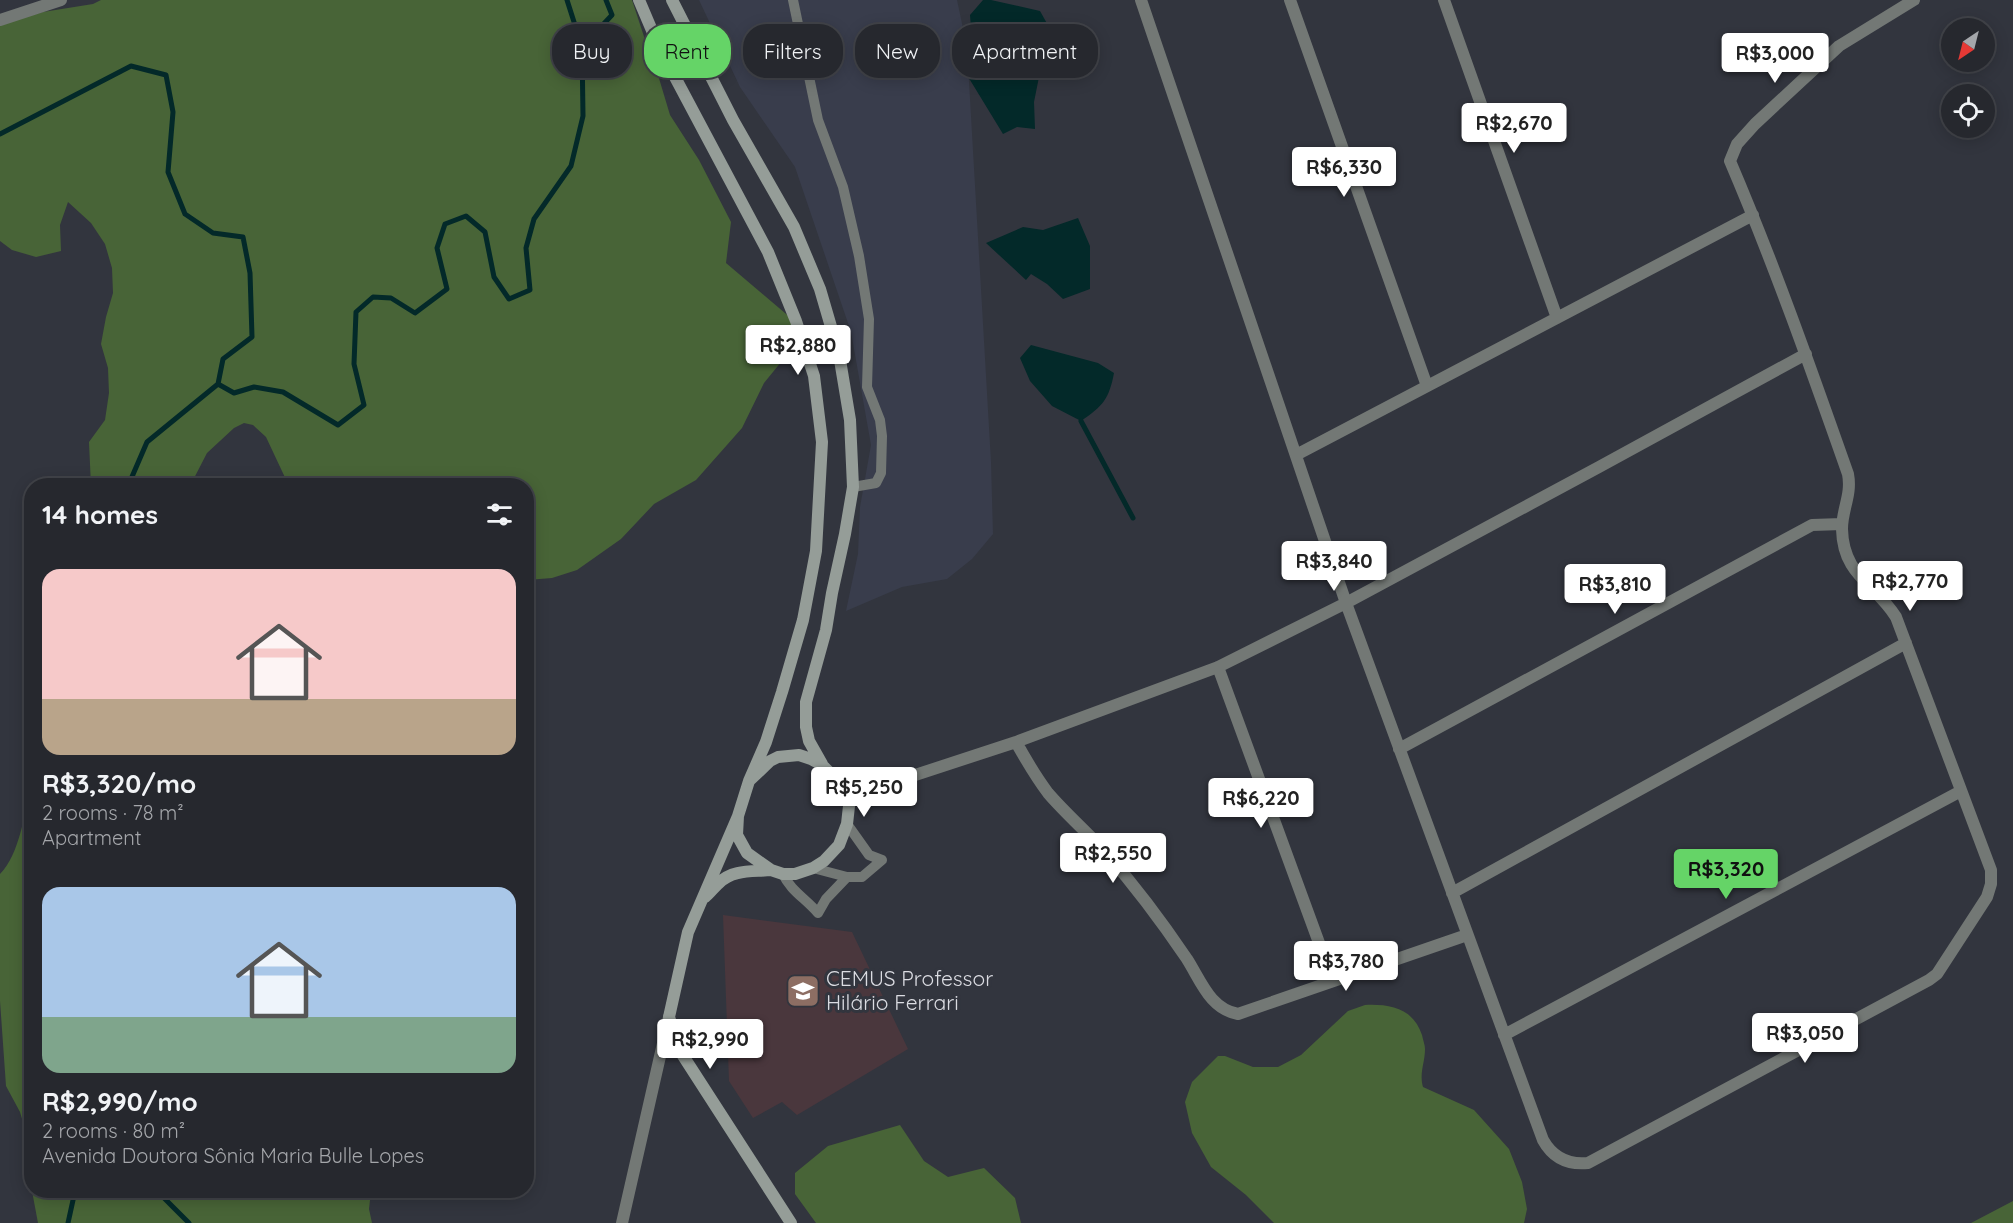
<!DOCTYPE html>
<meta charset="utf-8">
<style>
body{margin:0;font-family:Quicksand,sans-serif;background:#32343a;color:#f1f3f6;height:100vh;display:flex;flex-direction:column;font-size:22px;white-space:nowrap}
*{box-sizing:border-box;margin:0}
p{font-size:20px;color:#a4a6aa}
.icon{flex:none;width:33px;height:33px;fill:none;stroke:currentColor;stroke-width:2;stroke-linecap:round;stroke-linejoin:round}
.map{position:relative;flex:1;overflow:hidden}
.details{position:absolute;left:24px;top:478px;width:510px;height:720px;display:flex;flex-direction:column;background:#26282e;border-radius:24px;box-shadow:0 3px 15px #0003,0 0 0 2px #42444a}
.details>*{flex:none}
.guide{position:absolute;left:552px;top:24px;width:570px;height:54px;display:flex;gap:12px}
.needle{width:39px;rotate:215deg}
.controls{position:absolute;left:1941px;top:18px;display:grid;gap:12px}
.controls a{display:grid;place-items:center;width:54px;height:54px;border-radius:50%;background:#26282e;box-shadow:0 3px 15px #0003,0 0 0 2px #42444a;font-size:30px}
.price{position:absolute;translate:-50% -51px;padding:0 14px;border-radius:6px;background:#fff;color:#222;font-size:20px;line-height:39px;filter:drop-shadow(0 2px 3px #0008)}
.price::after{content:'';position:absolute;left:50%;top:36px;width:18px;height:14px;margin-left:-9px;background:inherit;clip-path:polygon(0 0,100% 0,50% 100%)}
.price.current{background:#65d467;color:#111}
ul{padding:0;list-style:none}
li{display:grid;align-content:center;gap:12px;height:318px;padding:0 18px}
li span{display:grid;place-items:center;height:186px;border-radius:18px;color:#555}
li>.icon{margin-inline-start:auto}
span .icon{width:108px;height:108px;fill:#fffc;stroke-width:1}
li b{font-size:26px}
h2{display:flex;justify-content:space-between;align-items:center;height:72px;padding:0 18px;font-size:26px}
.pill{padding:0 21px;border-radius:24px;background:#26282e;box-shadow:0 3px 15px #0003,0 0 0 2px #42444a;font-size:21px;line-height:54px}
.pill.current{background:#65d467;color:#111}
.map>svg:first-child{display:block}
</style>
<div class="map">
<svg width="2013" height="1223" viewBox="0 0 2013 1223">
<rect width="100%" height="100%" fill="#32353e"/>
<path fill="#393d4c" d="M 699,0 L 957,0 L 967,47 L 991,462 L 993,534 L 972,559 L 947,579 L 902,587 L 846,611 L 858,554 L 860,507 L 871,445 L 851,332 L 795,167 L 740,87 Z"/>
<path fill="#4a373d" d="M 723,915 L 852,932 L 908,1049 L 797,1115 L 782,1102 L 753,1118 L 729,1081 Z"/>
<path fill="#486437" d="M 101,0 L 632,0 L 653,64 L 658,75 L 670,115 L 699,160 L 731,222 L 726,263 L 799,325 L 795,345 L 764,383 L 742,428 L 696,480 L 654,504 L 621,539 L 577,570 L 552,578 L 527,580 L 526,486 L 289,486 L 266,437 L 253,425 L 244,423 L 234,428 L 207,453 L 190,486 L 91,486 L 89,442 L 105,420 L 109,393 L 108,368 L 101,344 L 106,317 L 113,293 L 112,268 L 105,244 L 91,223 L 68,202 L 60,225 L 61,251 L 36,257 L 12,250 L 0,241 L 0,24 L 43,12 L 93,4 Z
M 31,784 L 31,1185 L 28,1162 L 27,1136 L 20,1112 L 6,1086 L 0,1001 L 0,874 C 20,854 25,811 31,784 Z
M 1365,1005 C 1390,1004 1413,1008 1422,1035 C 1423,1040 1425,1045 1425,1049 C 1425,1063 1419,1073 1423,1087 L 1474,1110 L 1509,1149 L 1522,1182 L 1527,1209 L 1524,1223 L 1274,1223 L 1246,1195 L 1211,1167 L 1192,1133 L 1185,1102 L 1192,1082 L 1218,1056 L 1225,1056 L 1253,1067 L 1278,1067 L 1301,1055 L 1348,1011 Z
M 900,1125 L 924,1161 L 948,1177 L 984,1168 L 1015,1198 L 1021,1223 L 816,1223 L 795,1194 L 795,1173 L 828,1146 Z
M 32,1191 L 371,1191 L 369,1209 L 372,1223 L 38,1223 Z
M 2013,1201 L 2013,1223 L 1971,1223 Z"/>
<path fill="#032929" d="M 983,0 L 991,0 L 1040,11 L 1049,27 L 1034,102 L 1035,129 L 1017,127 L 1003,134 L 967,75 L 973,54 L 970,15 Z
M 1078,218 L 1090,246 L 1090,289 L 1063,299 L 1047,284 L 1031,274 L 1026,280 L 986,243 L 1023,227 L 1043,230 Z
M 1031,345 L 1098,363 L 1114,373 C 1109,399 1103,406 1081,421 L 1052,406 L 1030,381 L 1020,358 Z"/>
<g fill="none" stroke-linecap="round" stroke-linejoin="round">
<path stroke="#032929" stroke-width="5" d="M 567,0 L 582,47
M 0,134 L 131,66 L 166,75 L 173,112 L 168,172 L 185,214 L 213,233 L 243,237 L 250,273 L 252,337 L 223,359 L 218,384 L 234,393 L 254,387 L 283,392 L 338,425 L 364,405 L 354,364 L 356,312 L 373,297 L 391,298 L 415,313 L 447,289 L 437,248 L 445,224 L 466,216 L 485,232 L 494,277 L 509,299 L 530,290 L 526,248 L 534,219 L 571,166 L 583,116 L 582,47 L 612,15 L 606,0
M 1081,421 L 1133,518
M 128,486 L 147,442 L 218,384
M 32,838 L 26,851 L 32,924
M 157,1191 L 189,1223
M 68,1223 L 75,1191"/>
<path stroke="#737875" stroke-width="10" d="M 793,0 L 818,120 L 843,187 L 859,256 L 869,319 L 867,387 L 880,420 L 882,436 L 881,473 L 876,483 L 853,487
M 813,868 L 847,877 L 862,877 L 882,860 L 869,855 L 847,824
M 783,874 C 790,890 806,899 818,913 L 826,899 L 847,877"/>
<path stroke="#737875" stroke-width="12" d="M 1141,0 L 1346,603 L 1543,1140 C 1553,1158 1568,1165 1588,1163 L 1929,980 L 1937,974 L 1987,897 L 1991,884 L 1991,870 L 1896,617 C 1875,583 1843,576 1842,529 C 1842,509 1852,495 1848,474 C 1811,369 1774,264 1730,161 L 1737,144 L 1755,124 L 1839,46 L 1914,0
M 1290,0 L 1427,386
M 1444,0 L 1557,318
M 0,20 L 61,0
M 1296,455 L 1753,215
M 1218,667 L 1333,981
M 1016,742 C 1026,760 1036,777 1048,793 C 1066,814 1087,832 1106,853 C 1135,886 1162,922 1187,959 C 1201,981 1210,1009 1238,1014 L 1467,935
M 1399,749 L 1812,525 L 1842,524
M 848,797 L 1016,742 L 1218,667 L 1346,603 L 1599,467 L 1806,354
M 1452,893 L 1906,643
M 1504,1035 L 1961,791"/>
<path stroke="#737875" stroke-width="12" d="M 622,1223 L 669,1017"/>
<path stroke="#959d98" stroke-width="12" d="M 639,0 L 659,47 L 768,252 L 796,321 L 814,376 L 822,442 L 816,551 L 803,620 L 782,692 L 766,742 L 749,781
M 672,0 L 733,120 L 794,227 L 820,289 L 839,354 L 850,420 L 853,487 L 845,534 L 832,593 L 826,630 L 806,702 L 806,727 L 809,741 L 822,764
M 738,816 L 737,835 L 747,853 L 771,870 L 783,874 L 795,874 L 813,868 L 824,861 L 839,845 L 847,824 L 849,806 L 848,797 L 841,784 L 822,765 L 811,759 L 799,755 L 778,757 L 770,761 L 749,781 L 738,816 L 688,932 L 669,1017 L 680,1051 L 791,1223
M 705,897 C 710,893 714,887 719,883 C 733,869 753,872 771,870"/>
</g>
<defs>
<symbol id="school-square" viewBox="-11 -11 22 22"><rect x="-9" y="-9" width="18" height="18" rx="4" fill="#8d6e63" stroke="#32353e"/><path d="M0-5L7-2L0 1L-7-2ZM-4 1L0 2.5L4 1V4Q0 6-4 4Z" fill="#fff"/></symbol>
</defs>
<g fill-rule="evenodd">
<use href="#school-square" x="784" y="972" width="38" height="38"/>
</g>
<g text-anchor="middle" stroke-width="6" stroke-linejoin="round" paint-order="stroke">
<g font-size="21" fill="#dbdce2" stroke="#32353e" text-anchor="start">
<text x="826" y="986">CEMUS Professor<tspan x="826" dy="24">Hilário Ferrari</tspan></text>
</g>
</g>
</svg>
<div class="controls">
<a><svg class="needle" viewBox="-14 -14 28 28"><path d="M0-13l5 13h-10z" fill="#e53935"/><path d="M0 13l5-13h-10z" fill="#a4a6aa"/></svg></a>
<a><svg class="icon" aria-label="locate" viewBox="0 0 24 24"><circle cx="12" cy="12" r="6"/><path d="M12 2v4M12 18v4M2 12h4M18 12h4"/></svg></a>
</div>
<b class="price" style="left:1775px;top:84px">R$3,000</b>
<b class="price" style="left:1514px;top:154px">R$2,670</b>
<b class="price" style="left:1344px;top:198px">R$6,330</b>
<b class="price" style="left:798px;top:376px">R$2,880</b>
<b class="price" style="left:1334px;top:592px">R$3,840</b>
<b class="price" style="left:1910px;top:612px">R$2,770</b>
<b class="price" style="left:1615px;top:615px">R$3,810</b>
<b class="price" style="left:864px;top:818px">R$5,250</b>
<b class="price" style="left:1261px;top:829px">R$6,220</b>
<b class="price" style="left:1113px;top:884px">R$2,550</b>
<b class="price current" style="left:1726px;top:900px">R$3,320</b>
<b class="price" style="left:1346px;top:992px">R$3,780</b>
<b class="price" style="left:1805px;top:1064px">R$3,050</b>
<b class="price" style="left:710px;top:1070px">R$2,990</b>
<div class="guide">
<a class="pill">Buy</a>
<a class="pill current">Rent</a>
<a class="pill">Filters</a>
<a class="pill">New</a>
<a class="pill">Apartment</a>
</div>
<section class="details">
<h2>14 homes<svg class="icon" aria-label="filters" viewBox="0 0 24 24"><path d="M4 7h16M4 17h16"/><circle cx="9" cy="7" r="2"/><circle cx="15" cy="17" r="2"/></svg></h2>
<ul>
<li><span style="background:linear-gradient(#f6c9c9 70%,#b9a48a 0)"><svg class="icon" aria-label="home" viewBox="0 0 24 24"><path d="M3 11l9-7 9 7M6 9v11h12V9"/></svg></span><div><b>R$3,320/mo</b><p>2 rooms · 78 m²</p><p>Apartment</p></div></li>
<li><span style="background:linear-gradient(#a9c7e8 70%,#7fa58c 0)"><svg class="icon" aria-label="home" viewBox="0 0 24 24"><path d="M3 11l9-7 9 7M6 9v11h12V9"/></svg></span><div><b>R$2,990/mo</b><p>2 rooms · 80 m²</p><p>Avenida Doutora Sônia Maria Bulle Lopes</p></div></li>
</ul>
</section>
</div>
